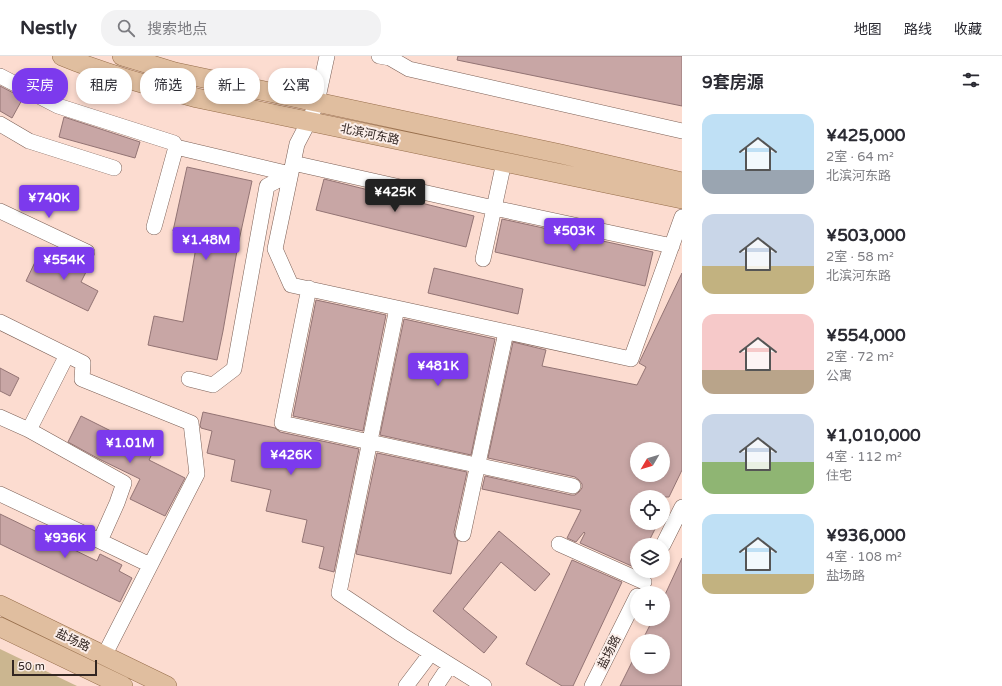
<!DOCTYPE html>
<html lang="zh">
<meta charset="utf-8">
<style>
body{margin:0;font-family:"Varela Round","Noto Sans SC",sans-serif;background:#f2f2f3;color:#2b2b33;height:100vh;display:flex;flex-direction:column;font-size:15px;white-space:nowrap}
*{box-sizing:border-box;margin:0}
p{font-size:13px;color:#7c7c81}
.icon{flex:none;width:22px;height:22px;fill:none;stroke:currentColor;stroke-width:2;stroke-linecap:round;stroke-linejoin:round}
.map{position:relative;flex:1;overflow:hidden}
.drawer{display:flex;flex-direction:column;background:#fff;width:320px}
.drawer>*{flex:none}
.guide{position:absolute;left:12px;top:12px;width:380px;height:36px;display:flex;gap:8px}
.needle{width:26px;rotate:232deg}
.controls{position:absolute;left:630px;top:386px;display:grid;gap:8px}
.controls a{display:grid;place-items:center;width:40px;height:40px;border-radius:50%;background:#fff;box-shadow:0 2px 6px #0003;font-size:20px}
.scale{position:absolute;left:12px;bottom:10px;width:85px;box-sizing:border-box;padding-left:4px;border:2px solid #322622;border-top:0;font-size:11px;line-height:14px;white-space:nowrap;color:#322622;-webkit-text-stroke:3px #fbeee9;paint-order:stroke}
.price{position:absolute;translate:-50% -34px;padding:0 9px;border-radius:4px;background:#7c3aed;color:#fff;font-size:13px;line-height:26px;filter:drop-shadow(0 1px 2px #0008)}
.price::after{content:'';position:absolute;left:50%;top:24px;width:12px;height:9px;margin-left:-6px;background:inherit;clip-path:polygon(0 0,100% 0,50% 100%)}
.price.current{background:#222;color:#fff}
ul{padding:0;list-style:none}
li{display:flex;align-items:center;gap:12px;height:100px;padding:0 20px}
li span{display:grid;place-items:center;flex:none;width:112px;height:80px;border-radius:12px;color:#555}
li>.icon{margin-inline-start:auto}
span .icon{width:48px;height:48px;fill:#fffc;stroke-width:1}
li b{font-size:17px}
h2{display:flex;justify-content:space-between;align-items:center;height:48px;padding:0 20px;font-size:17px}
.chip{padding:0 14px;border-radius:16px;background:#fff;box-shadow:0 2px 6px #0003;font-size:14px;line-height:36px}
.chip.current{background:#7c3aed;color:#fff}
header{display:flex;align-items:center;gap:24px;box-sizing:border-box;height:56px;padding:0 20px;background:#fff;border-bottom:1px solid #e1e1e2}
header strong{font-size:19px}
nav{display:flex;gap:22px;margin-inline-start:auto;font-size:14px}
.search{width:280px;height:36px;background:#f2f2f3;display:flex;align-items:center;gap:10px;box-sizing:border-box;padding:0 14px;border-radius:16px;color:#7c7c81;font-size:15px}
main{display:flex;flex:1;min-height:0}
.map>svg:first-child{display:block}
</style>
<header>
<strong>Nestly</strong>
<div class="search"><svg class="icon" aria-label="search" viewBox="0 0 24 24"><circle cx="10" cy="10" r="6"/><path d="M15 15l6 6"/></svg>搜索地点</div>
<nav><a>地图</a><a>路线</a><a>收藏</a></nav>
</header>
<main>
<div class="map">
<svg width="682" height="630" viewBox="0 0 682 630">
<rect width="100%" height="100%" fill="#fcdcd0"/>
<path fill="#cbb690" d="M 0,593 L 77,630 L 0,630 Z"/>
<path fill="#c8a6a5" stroke="#937474" fill-rule="evenodd" d="M 458,0 L 682,0 L 682,50 L 457,4 Z
M 0,30 L 23,42 L 12,62 L 0,55 Z
M 64,61 L 140,86 L 135,102 L 59,81 Z
M 187,111 L 252,125 L 238,189 L 223,275 L 217,304 L 148,289 L 154,260 L 183,266 L 198,180 L 173,175 Z
M 324,123 L 474,160 L 466,191 L 316,154 Z
M 502,163 L 653,196 L 645,230 L 495,196 Z
M 60,196 L 89,210 L 81,226 L 98,235 L 88,255 L 26,225 L 36,204 L 52,212 Z
M 434,212 L 523,233 L 518,258 L 428,237 Z
M 682,217 L 682,414 L 669,441 L 637,441 L 637,467 L 658,467 L 647,489 L 637,489 L 637,510 L 636,512 L 580,487 L 585,477 L 584,476 L 576,486 L 567,482 L 581,454 L 482,433 L 485,420 L 571,439 L 575,439 L 579,436 L 582,432 L 582,428 L 579,424 L 575,421 L 488,402 L 513,286 L 546,294 L 542,310 L 637,329 L 646,311 L 639,307 ZM 637,393 L 663,393 L 663,419 L 637,419 Z
M 316,244 L 386,259 L 363,375 L 293,360 Z
M 404,263 L 495,283 L 471,399 L 380,379 Z
M 0,312 L 19,322 L 10,340 L 0,335 Z
M 203,356 L 275,372 L 280,376 L 359,393 L 334,516 L 319,512 L 324,491 L 302,486 L 307,464 L 266,455 L 271,434 L 231,425 L 235,404 L 207,397 L 212,375 L 201,372 L 200,369 Z
M 81,360 L 153,396 L 149,404 L 185,422 L 165,460 L 130,443 L 140,423 L 99,403 L 68,386 Z
M 377,397 L 467,416 L 454,476 L 455,481 L 458,485 L 451,518 L 356,498 Z
M 0,458 L 97,505 L 100,498 L 122,509 L 119,515 L 132,522 L 120,546 L 0,488 Z
M 499,475 L 550,518 L 535,535 L 501,506 L 463,553 L 497,581 L 484,597 L 433,555 Z
M 682,502 L 682,630 L 620,630 L 637,596 L 637,611 L 663,611 L 663,585 L 642,585 L 653,563 L 663,563 L 663,543 Z
M 572,504 L 622,526 L 573,630 L 562,630 L 526,608 Z"/>
<g fill="none" stroke-linecap="round" stroke-linejoin="round">
<defs>
<path id="minor" d="M 327,0 L 317,46 L 309,65 L 297,88 L 275,193 L 291,229 L 397,252
M 379,0 L 390,2 L 409,13 L 682,75
M 0,20 L 58,50 L 174,87 L 176,91
M 0,68 L 29,85 L 114,112
M 293,107 L 494,152 L 672,190
M 0,155 L 87,196
M 154,171 L 176,91 L 290,118
M 483,203 L 504,106
M 309,232 L 282,367 L 573,430
M 0,266 L 83,307 L 82,323 L 191,367 L 197,418 L 104,600
M 189,323 L 213,329 L 234,313 L 267,130 L 290,118
M 0,361 L 29,374 L 124,427 L 117,447 L 100,485 L 0,438
M 29,374 L 67,299
M 463,478 L 506,276
M 100,485 L 150,509
M 559,488 L 644,526
M 663,489 L 682,451
M 406,630 L 431,597
M 436,630 L 450,609
M 484,630 L 402,579 L 339,537 L 397,252 L 631,303 L 682,161
M 592,630 L 637,540"/>
<path id="major" d="M 62,0 C 105,18 151,30 197,42 L 682,143
M 122,0 L 175,16 L 561,98 L 682,126
M 0,549 L 167,630
M 0,571 L 123,630"/>
</defs>
<use href="#minor" stroke="#7c6056" stroke-width="16"/>
<use href="#major" stroke="#966d4a" stroke-width="20"/>
<use href="#minor" stroke="#fff" stroke-width="15"/>
<use href="#major" stroke="#e0be9f" stroke-width="19"/>
</g>
<g text-anchor="middle" stroke-width="4" stroke-linejoin="round" paint-order="stroke">
<g font-size="12" fill="#322622" stroke="#fbeee9">
<text transform="translate(370 78) rotate(12)" y="4">北滨河东路</text>
<text transform="translate(73 584) rotate(26)" y="4">盐场路</text>
<text transform="translate(609 596) rotate(-63)" y="4">盐场路</text>
</g>
</g>
</svg>
<div class="controls">
<a><svg class="needle" viewBox="-14 -14 28 28"><path d="M0-13l5 13h-10z" fill="#e53935"/><path d="M0 13l5-13h-10z" fill="#7c7c81"/></svg></a>
<a><svg class="icon" aria-label="locate" viewBox="0 0 24 24"><circle cx="12" cy="12" r="6"/><path d="M12 2v4M12 18v4M2 12h4M18 12h4"/></svg></a>
<a><svg class="icon" aria-label="layers" viewBox="0 0 24 24"><path d="M12 4l9 5-9 5-9-5zM3 14l9 5 9-5"/></svg></a>
<a>+</a>
<a>−</a>
</div>
<div class="scale">50 m</div>
<b class="price current" style="left:395px;top:157px">¥425K</b>
<b class="price" style="left:49px;top:163px">¥740K</b>
<b class="price" style="left:574px;top:196px">¥503K</b>
<b class="price" style="left:206px;top:205px">¥1.48M</b>
<b class="price" style="left:64px;top:225px">¥554K</b>
<b class="price" style="left:438px;top:331px">¥481K</b>
<b class="price" style="left:130px;top:408px">¥1.01M</b>
<b class="price" style="left:291px;top:420px">¥426K</b>
<b class="price" style="left:65px;top:503px">¥936K</b>
<div class="guide">
<a class="chip current">买房</a>
<a class="chip">租房</a>
<a class="chip">筛选</a>
<a class="chip">新上</a>
<a class="chip">公寓</a>
</div>
</div>
<section class="drawer">
<h2>9套房源<svg class="icon" aria-label="filters" viewBox="0 0 24 24"><path d="M4 7h16M4 17h16"/><circle cx="9" cy="7" r="2"/><circle cx="15" cy="17" r="2"/></svg></h2>
<ul>
<li><span style="background:linear-gradient(#bfe0f5 70%,#9aa5b1 0)"><svg class="icon" aria-label="home" viewBox="0 0 24 24"><path d="M3 11l9-7 9 7M6 9v11h12V9"/></svg></span><div><b>¥425,000</b><p>2室 · 64 m²</p><p>北滨河东路</p></div></li>
<li><span style="background:linear-gradient(#c9d6e8 65%,#c2b280 0)"><svg class="icon" aria-label="home" viewBox="0 0 24 24"><path d="M3 11l9-7 9 7M6 9v11h12V9"/></svg></span><div><b>¥503,000</b><p>2室 · 58 m²</p><p>北滨河东路</p></div></li>
<li><span style="background:linear-gradient(#f6c9c9 70%,#b9a48a 0)"><svg class="icon" aria-label="home" viewBox="0 0 24 24"><path d="M3 11l9-7 9 7M6 9v11h12V9"/></svg></span><div><b>¥554,000</b><p>2室 · 72 m²</p><p>公寓</p></div></li>
<li><span style="background:linear-gradient(#c9d6e8 60%,#8fb573 0)"><svg class="icon" aria-label="home" viewBox="0 0 24 24"><path d="M3 11l9-7 9 7M6 9v11h12V9"/></svg></span><div><b>¥1,010,000</b><p>4室 · 112 m²</p><p>住宅</p></div></li>
<li><span style="background:linear-gradient(#bfe0f5 75%,#c2b280 0)"><svg class="icon" aria-label="home" viewBox="0 0 24 24"><path d="M3 11l9-7 9 7M6 9v11h12V9"/></svg></span><div><b>¥936,000</b><p>4室 · 108 m²</p><p>盐场路</p></div></li>
</ul>
</section>
</main>
